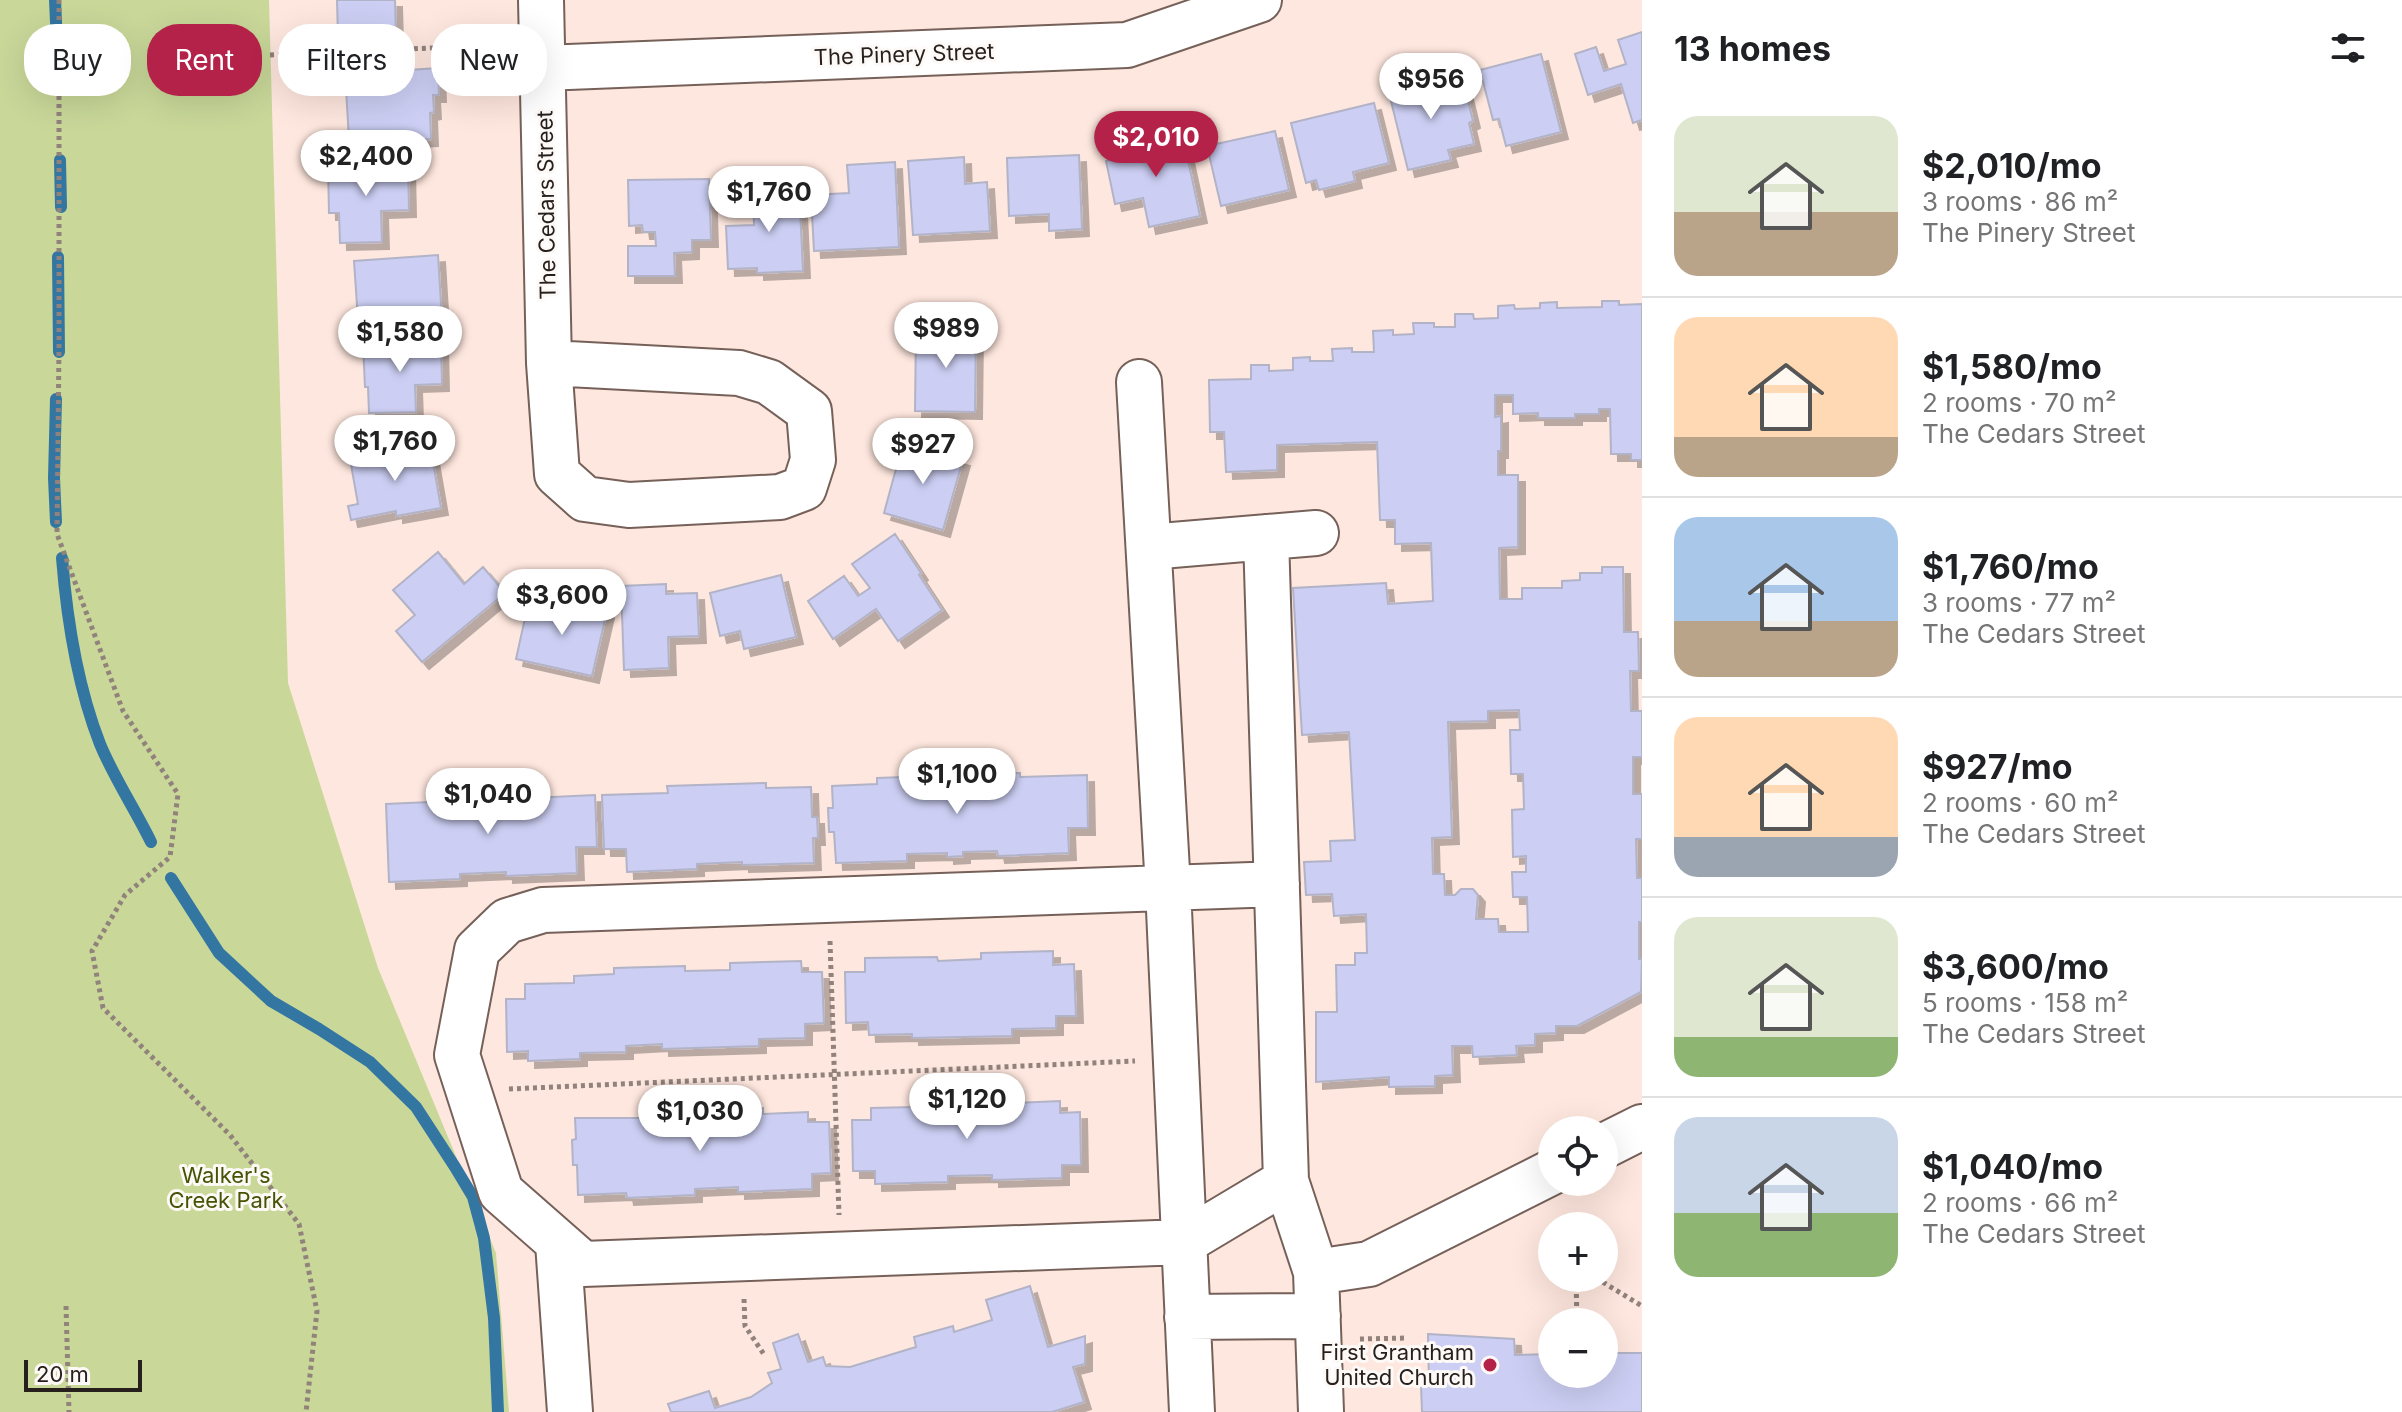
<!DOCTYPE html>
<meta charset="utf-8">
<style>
body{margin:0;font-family:Inter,sans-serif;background:#f2f2f2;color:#202124;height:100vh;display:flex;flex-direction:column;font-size:30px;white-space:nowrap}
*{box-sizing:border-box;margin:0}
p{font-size:26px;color:#757577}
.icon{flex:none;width:44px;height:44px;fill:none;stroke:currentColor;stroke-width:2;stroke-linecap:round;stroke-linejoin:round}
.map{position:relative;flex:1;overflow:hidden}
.drawer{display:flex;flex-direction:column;background:#fff;width:760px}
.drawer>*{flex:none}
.top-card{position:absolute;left:24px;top:24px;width:760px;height:72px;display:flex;gap:16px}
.buttons{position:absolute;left:1538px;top:1116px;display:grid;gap:16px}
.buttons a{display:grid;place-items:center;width:80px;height:80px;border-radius:50%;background:#fff;box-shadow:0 8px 32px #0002;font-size:40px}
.scale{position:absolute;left:24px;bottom:20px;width:118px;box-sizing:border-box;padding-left:8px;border:4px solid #271f1c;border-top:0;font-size:22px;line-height:28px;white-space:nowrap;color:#271f1c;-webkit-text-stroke:6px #fdf9f7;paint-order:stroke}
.price{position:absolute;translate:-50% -68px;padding:0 18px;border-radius:28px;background:#fff;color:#222;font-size:26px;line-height:52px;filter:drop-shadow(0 2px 4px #0008)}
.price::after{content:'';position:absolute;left:50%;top:48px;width:24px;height:18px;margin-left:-12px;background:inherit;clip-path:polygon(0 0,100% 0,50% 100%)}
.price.selected{background:#b4224a;color:#fff}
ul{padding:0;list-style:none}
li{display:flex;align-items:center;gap:24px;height:200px;padding:0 32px}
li+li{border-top:2px solid #e0e0e0}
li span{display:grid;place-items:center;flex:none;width:224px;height:160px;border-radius:24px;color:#555}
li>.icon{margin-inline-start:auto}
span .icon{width:96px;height:96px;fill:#fffc;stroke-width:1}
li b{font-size:34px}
h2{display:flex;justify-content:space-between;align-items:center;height:96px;padding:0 32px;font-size:34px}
.chip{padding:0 28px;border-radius:32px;background:#fff;box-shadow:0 8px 32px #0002;font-size:28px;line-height:72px}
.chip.selected{background:#b4224a;color:#fff}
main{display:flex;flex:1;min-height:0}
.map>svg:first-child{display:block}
</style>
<main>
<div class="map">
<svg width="1642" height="1412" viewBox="0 0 1642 1412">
<defs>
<filter id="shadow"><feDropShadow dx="7" dy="7" stdDeviation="0" flood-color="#0004"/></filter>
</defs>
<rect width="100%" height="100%" fill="#fee7de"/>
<path fill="#c9d899" d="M 0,0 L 269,0 L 288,683 L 378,968 L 496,1253 L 509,1412 L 0,1412 Z"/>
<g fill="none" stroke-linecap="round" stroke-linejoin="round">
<path stroke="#3376a1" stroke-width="12" d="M 55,0 L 58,66
M 60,160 L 61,207
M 58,257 L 59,352
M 56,399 L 54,478 L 56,522
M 62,558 C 67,621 77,685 100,744 C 114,778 135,809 151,842
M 171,878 L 219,953 L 271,1001 L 319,1029 L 370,1062 L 416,1107 L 455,1167 L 473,1197 L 484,1238 L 494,1318 L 498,1412"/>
</g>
<path fill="#cccef3" stroke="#b2b3c7" stroke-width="2" fill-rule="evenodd" filter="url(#shadow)" d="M 337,0 L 395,0 L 396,36 L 338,38 Z
M 1642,32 L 1642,120 L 1633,123 L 1621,84 L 1588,95 L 1575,54 L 1596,47 L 1604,71 L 1626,64 L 1618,40 Z
M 1541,54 L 1561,132 L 1506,146 L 1499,119 L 1493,120 L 1480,70 Z
M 438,68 L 439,95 L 433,95 L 434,112 L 430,113 L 431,139 L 374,142 L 374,154 L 350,155 L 346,89 L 394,87 L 393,71 Z
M 1433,78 L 1435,87 L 1463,80 L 1473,121 L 1469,123 L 1474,144 L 1448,150 L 1451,160 L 1408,170 L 1388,89 Z
M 1374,103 L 1389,163 L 1353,172 L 1355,181 L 1319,190 L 1316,180 L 1306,183 L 1291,123 Z
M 1275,131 L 1289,190 L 1221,206 L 1207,146 Z
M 1182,132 L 1200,216 L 1149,227 L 1143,198 L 1115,204 L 1106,161 L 1133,155 L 1130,143 Z
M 1079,155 L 1082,229 L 1049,231 L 1049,214 L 1009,216 L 1007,158 Z
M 964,157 L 965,184 L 987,182 L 990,231 L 913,235 L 908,161 Z
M 895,162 L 899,247 L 814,251 L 811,195 L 849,193 L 847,165 Z
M 408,164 L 409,210 L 381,211 L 382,242 L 340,243 L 339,213 L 329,213 L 328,166 Z
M 709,179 L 711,240 L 692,240 L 692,252 L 674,253 L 675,276 L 628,276 L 628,246 L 656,246 L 655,232 L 643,232 L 642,225 L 629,226 L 628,180 Z
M 799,187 L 803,271 L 757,273 L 757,268 L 728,269 L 726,226 L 754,225 L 753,189 Z
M 438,255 L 442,320 L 392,323 L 392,317 L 358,320 L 354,261 Z
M 1602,301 L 1619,301 L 1619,305 L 1642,304 L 1642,460 L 1631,460 L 1631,454 L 1611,454 L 1610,409 L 1599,409 L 1599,414 L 1575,414 L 1575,418 L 1538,418 L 1538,413 L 1513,414 L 1513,395 L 1495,395 L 1495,417 L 1501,416 L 1501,451 L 1498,451 L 1498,475 L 1518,475 L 1518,547 L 1499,548 L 1500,599 L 1522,599 L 1522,588 L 1562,588 L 1562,581 L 1580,580 L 1580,573 L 1602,573 L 1602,567 L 1623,567 L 1624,632 L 1638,632 L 1639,671 L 1630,671 L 1631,711 L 1642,711 L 1642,757 L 1633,757 L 1633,794 L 1642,794 L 1642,839 L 1636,839 L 1637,878 L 1642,878 L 1642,922 L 1639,922 L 1639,959 L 1642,959 L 1641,992 L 1577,1026 L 1556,1026 L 1556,1033 L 1535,1034 L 1535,1045 L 1516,1046 L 1517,1055 L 1473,1057 L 1472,1046 L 1452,1046 L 1453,1075 L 1435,1076 L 1435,1086 L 1389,1087 L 1389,1077 L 1316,1082 L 1316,1012 L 1337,1012 L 1336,965 L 1355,965 L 1355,953 L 1367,953 L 1366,914 L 1334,916 L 1332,894 L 1306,895 L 1304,862 L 1331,861 L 1330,841 L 1355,840 L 1349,732 L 1302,735 L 1293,588 L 1386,583 L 1388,604 L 1433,601 L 1431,543 L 1395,544 L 1395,520 L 1380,520 L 1377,442 L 1277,445 L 1277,470 L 1226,472 L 1224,432 L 1210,432 L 1209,380 L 1251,379 L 1251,365 L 1269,365 L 1269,371 L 1293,370 L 1293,358 L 1310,357 L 1310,361 L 1333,361 L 1332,349 L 1352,348 L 1352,352 L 1374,352 L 1373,331 L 1393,330 L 1393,335 L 1414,334 L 1413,323 L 1434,323 L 1434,327 L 1455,327 L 1455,314 L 1473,314 L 1474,319 L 1498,318 L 1498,306 L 1514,305 L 1515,309 L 1540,308 L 1540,303 L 1557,302 L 1557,308 L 1602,307 ZM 1519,710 L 1520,730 L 1510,730 L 1511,774 L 1523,774 L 1524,809 L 1512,810 L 1513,857 L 1526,856 L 1526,872 L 1512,872 L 1513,897 L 1527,897 L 1528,932 L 1499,932 L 1498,919 L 1476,919 L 1478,895 L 1473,889 L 1461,889 L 1455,895 L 1445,895 L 1444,874 L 1433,874 L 1432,838 L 1452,837 L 1448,722 L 1488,721 L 1488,711 Z
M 916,327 L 976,328 L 975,412 L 915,411 Z
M 441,341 L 442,384 L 415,385 L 416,412 L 369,413 L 368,387 L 365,387 L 363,344 Z
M 903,443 L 963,459 L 943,530 L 884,513 Z
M 430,445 L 441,508 L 396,516 L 396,511 L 351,520 L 348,506 L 358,504 L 350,459 Z
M 895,534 L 921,573 L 919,575 L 942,610 L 898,641 L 876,609 L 833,639 L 808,601 L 844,576 L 858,596 L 870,588 L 852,564 Z
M 438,552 L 464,584 L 483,567 L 505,593 L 422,662 L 396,631 L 415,615 L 393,590 Z
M 781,575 L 796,637 L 744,649 L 740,631 L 720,636 L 710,593 Z
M 666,584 L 666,594 L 697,593 L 699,636 L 668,637 L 669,668 L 624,670 L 621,586 Z
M 529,600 L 578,611 L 579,605 L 607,611 L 592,676 L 516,659 Z
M 1020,773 L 1020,777 L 1087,775 L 1088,828 L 1068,828 L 1069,853 L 998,856 L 997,851 L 963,852 L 963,856 L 947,857 L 947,853 L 907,854 L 907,861 L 836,863 L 834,832 L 829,832 L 828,808 L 833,808 L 832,786 L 877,784 L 877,778 Z
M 766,783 L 766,788 L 811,787 L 812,817 L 817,817 L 818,838 L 813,838 L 814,863 L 742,865 L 742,862 L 697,864 L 697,869 L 627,872 L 626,849 L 604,849 L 602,795 L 668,793 L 667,786 Z
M 530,793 L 530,798 L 595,795 L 597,847 L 576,847 L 577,873 L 506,876 L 506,872 L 460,874 L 460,879 L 389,882 L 386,804 L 430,802 L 430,797 Z
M 1053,951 L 1053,965 L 1074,964 L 1076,1016 L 1056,1016 L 1056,1028 L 1012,1029 L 1012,1036 L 912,1038 L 912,1034 L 869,1035 L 868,1022 L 846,1023 L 845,972 L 865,972 L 865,958 L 937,957 L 938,961 L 981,959 L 981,953 Z
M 801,961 L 802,972 L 822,972 L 824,1023 L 805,1024 L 805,1038 L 759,1039 L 759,1046 L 662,1049 L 662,1044 L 626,1046 L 626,1052 L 580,1053 L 580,1059 L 528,1061 L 528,1051 L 507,1052 L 506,999 L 525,999 L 525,984 L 574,983 L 574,976 L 614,974 L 614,968 L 685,966 L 685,971 L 730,970 L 730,963 Z
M 1015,1098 L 1015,1103 L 1060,1101 L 1060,1113 L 1080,1112 L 1081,1165 L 1062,1165 L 1062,1178 L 992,1180 L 992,1175 L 948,1176 L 948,1182 L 875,1184 L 875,1171 L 853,1171 L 852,1120 L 871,1120 L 871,1108 L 915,1107 L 915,1101 Z
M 763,1108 L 763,1114 L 808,1112 L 808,1122 L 829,1122 L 831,1173 L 812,1174 L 812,1189 L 738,1192 L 738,1187 L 695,1189 L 695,1195 L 627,1198 L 626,1193 L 578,1195 L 577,1165 L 573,1165 L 572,1140 L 576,1139 L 575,1118 L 666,1118 L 666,1112 Z
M 1030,1286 L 1048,1347 L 1085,1336 L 1085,1364 L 1073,1367 L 1084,1402 L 1052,1412 L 671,1412 L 668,1404 L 709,1391 L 715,1408 L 751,1397 L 772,1383 L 768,1373 L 781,1369 L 773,1343 L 798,1334 L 808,1362 L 823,1357 L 826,1366 L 850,1367 L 916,1347 L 914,1337 L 953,1326 L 954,1332 L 992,1320 L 986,1300 Z
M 1428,1334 L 1514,1339 L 1515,1355 L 1552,1354 L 1552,1374 L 1604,1374 L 1604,1353 L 1642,1353 L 1642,1412 L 1422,1412 L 1421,1385 L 1429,1385 Z"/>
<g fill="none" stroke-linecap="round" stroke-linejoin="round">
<defs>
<path id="minor" d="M 541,0 L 549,363 L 557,474 L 585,499 L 629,505 L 780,497 L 804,488 L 813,460 L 809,411 L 769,382 L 739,373 L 549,363
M 543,68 L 1127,45 L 1259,0
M 1139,382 L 1168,888 L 1192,1412
M 1266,537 L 1286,1181 L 1184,1242 L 583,1264 L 501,1192 L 457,1055 L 477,950 L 507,921 L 543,910 L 1277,884
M 1149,547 L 1316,533
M 1604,1146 L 1642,1127
M 1286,1181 L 1316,1272 L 1321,1412
M 558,1243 L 570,1412
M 1316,1272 L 1369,1264 L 1552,1172
M 1187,1317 L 1318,1316"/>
</defs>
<use href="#minor" stroke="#756159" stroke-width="48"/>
<path stroke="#91827c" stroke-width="5" stroke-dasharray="4 4" stroke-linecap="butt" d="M 59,0 L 59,346 L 57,534 L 123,711 L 178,794 L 170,857 L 125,895 L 92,951 L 103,1008 L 230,1135 L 299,1224 L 317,1311 L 306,1412
M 270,55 L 501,45
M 830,941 L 839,1215
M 509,1089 L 1135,1061
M 1576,1278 L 1577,1322
M 1596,1278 L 1642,1306
M 744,1299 L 745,1326 L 765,1356
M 66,1306 L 69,1412
M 1360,1339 L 1407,1338"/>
<use href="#minor" stroke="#fff" stroke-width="44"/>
</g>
<circle fill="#b4224a" stroke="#fdf9f7" stroke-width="3" cx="1490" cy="1365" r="8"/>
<g text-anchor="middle" stroke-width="6" stroke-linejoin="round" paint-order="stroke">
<g font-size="22" fill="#271f1c" stroke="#fdf9f7">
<text transform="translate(904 54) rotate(-2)" y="8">The Pinery Street</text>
<text transform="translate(546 205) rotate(-91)" y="8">The Cedars Street</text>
</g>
<g font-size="22" fill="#475304" stroke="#fdf9f7">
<text x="226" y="1183">Walker's<tspan x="226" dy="25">Creek Park</tspan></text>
</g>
<g font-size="22" fill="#271f1c" stroke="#fdf9f7" text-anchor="end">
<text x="1474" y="1360">First Grantham<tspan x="1474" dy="25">United Church</tspan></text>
</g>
</g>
</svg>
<div class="buttons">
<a><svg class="icon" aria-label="locate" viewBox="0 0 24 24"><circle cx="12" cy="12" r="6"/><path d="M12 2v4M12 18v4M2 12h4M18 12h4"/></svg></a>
<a>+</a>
<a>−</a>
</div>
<div class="scale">20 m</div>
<b class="price" style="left:1431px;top:121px">$956</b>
<b class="price selected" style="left:1156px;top:179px">$2,010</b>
<b class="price" style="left:366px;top:198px">$2,400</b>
<b class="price" style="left:769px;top:234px">$1,760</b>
<b class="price" style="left:946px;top:370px">$989</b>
<b class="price" style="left:400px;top:374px">$1,580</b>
<b class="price" style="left:395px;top:483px">$1,760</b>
<b class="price" style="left:923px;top:486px">$927</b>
<b class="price" style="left:562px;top:637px">$3,600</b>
<b class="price" style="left:957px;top:816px">$1,100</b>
<b class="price" style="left:488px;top:836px">$1,040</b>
<b class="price" style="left:967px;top:1141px">$1,120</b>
<b class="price" style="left:700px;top:1153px">$1,030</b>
<div class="top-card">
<a class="chip">Buy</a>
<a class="chip selected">Rent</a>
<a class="chip">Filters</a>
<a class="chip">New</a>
</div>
</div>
<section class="drawer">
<h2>13 homes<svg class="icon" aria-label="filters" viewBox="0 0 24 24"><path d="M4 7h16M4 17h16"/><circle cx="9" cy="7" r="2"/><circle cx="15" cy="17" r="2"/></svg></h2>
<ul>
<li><span style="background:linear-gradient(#dfe7d0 60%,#b9a48a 0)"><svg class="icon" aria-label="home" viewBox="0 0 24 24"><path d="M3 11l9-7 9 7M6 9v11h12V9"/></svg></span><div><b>$2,010/mo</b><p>3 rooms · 86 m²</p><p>The Pinery Street</p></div></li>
<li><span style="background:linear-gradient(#ffd9b3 75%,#b9a48a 0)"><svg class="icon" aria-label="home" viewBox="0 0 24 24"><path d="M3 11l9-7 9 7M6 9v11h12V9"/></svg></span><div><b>$1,580/mo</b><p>2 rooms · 70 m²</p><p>The Cedars Street</p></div></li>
<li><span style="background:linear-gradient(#a9c7e8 65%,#b9a48a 0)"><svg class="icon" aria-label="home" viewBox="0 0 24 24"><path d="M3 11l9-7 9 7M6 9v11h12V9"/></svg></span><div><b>$1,760/mo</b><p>3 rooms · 77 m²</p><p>The Cedars Street</p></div></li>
<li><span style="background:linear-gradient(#ffd9b3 75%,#9aa5b1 0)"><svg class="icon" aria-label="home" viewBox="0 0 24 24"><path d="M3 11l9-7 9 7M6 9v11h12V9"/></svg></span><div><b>$927/mo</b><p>2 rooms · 60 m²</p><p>The Cedars Street</p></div></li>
<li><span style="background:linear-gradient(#dfe7d0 75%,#8fb573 0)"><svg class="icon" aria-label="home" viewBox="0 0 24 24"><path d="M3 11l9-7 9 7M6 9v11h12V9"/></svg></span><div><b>$3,600/mo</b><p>5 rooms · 158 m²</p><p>The Cedars Street</p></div></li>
<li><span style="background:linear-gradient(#c9d6e8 60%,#8fb573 0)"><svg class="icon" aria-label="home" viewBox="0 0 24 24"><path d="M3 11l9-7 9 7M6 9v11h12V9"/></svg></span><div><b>$1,040/mo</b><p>2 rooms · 66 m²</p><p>The Cedars Street</p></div></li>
</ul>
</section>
</main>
